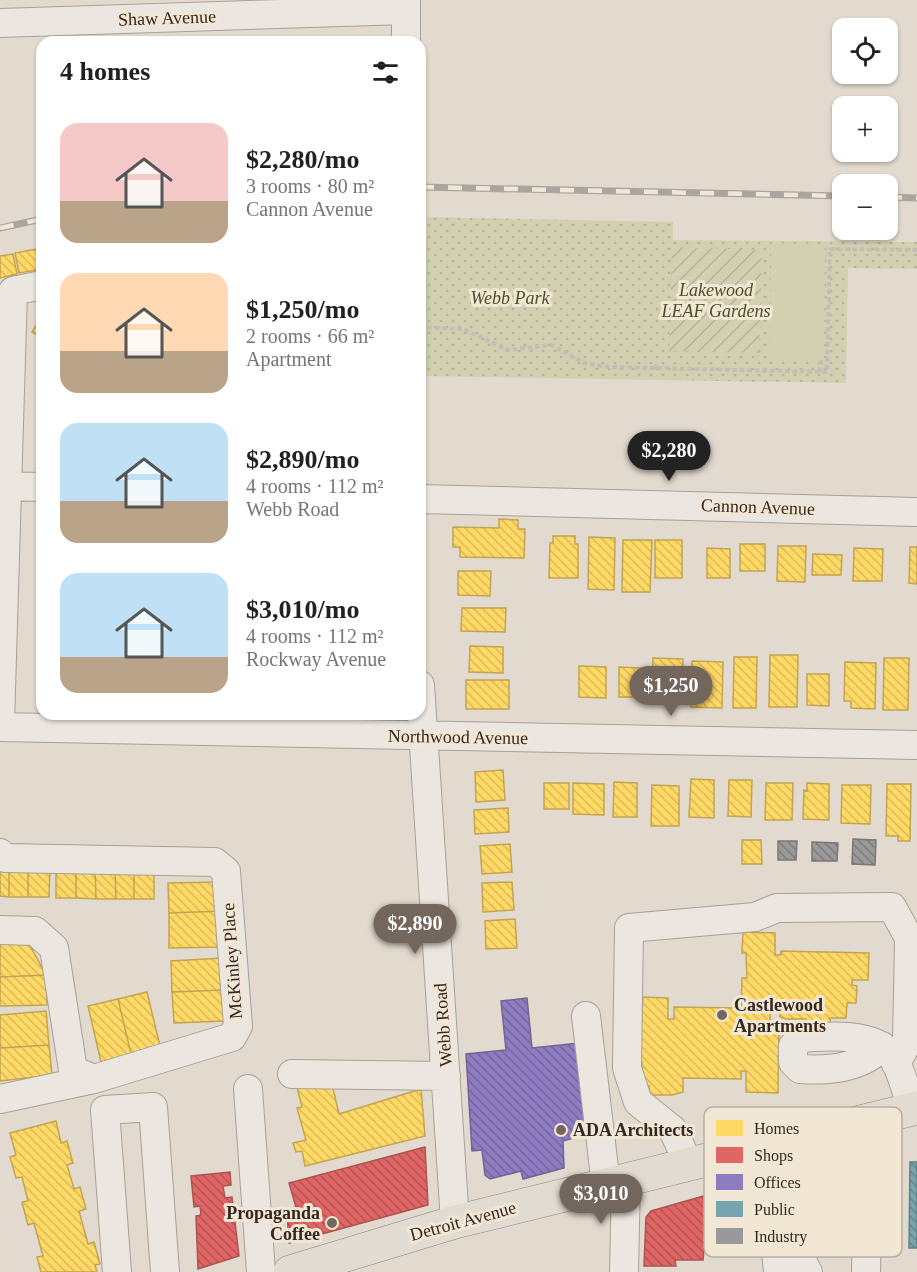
<!DOCTYPE html>
<meta charset="utf-8">
<style>
body{margin:0;font-family:"Times New Roman",serif;background:#f2f2f2;color:#202124;height:100vh;display:flex;flex-direction:column;font-size:22px;white-space:nowrap}
*{box-sizing:border-box;margin:0}
p{font-size:20px;color:#757577}
.icon{flex:none;width:33px;height:33px;fill:none;stroke:currentColor;stroke-width:2;stroke-linecap:round;stroke-linejoin:round}
.map{position:relative;flex:1;overflow:hidden}
.side{position:absolute;left:36px;top:36px;width:390px;height:684px;display:flex;flex-direction:column;background:#fff;border-radius:18px;box-shadow:0 2px 4px #0004}
.side>*{flex:none}
.fabs{position:absolute;left:832px;top:18px;display:grid;gap:12px}
.fabs a{display:grid;place-items:center;width:66px;height:66px;border-radius:12px;background:#fff;box-shadow:0 2px 4px #0004;font-size:30px}
.price{position:absolute;translate:-50% -51px;padding:0 14px;border-radius:21px;background:#72665d;color:#fff;font-size:20px;line-height:39px;filter:drop-shadow(0 2px 3px #0008)}
.price::after{content:'';position:absolute;left:50%;top:36px;width:18px;height:14px;margin-left:-9px;background:inherit;clip-path:polygon(0 0,100% 0,50% 100%)}
.price.selected{background:#222;color:#fff}
ul{padding:0;list-style:none}
li{display:flex;align-items:center;gap:18px;height:150px;padding:0 24px}
li span{display:grid;place-items:center;flex:none;width:168px;height:120px;border-radius:18px;color:#555}
li>.icon{margin-inline-start:auto}
span .icon{width:72px;height:72px;fill:#fffc;stroke-width:1}
li b{font-size:26px}
h2{display:flex;justify-content:space-between;align-items:center;height:72px;padding:0 24px;font-size:26px}
.map>svg:first-child{display:block}
</style>
<div class="map">
<svg width="917" height="1272" viewBox="0 0 917 1272">
<defs>
<pattern id="grass-dots" width="8" height="8" patternUnits="userSpaceOnUse" patternTransform="scale(1.5)"><rect width="8" height="8" fill="#d3d0b2"/><path d="M2 2h.1M6 6h.1" fill="none" stroke="#b6b399" stroke-width="1.8" stroke-linecap="round"/></pattern>
<pattern id="garden-furrows" width="10" height="10" patternUnits="userSpaceOnUse" patternTransform="scale(1.5)"><rect width="10" height="10" fill="#d3d0b2"/><path d="M-1 1l2-2M0 10L10 0M9 11l2-2" fill="none" stroke="#b6b399"/></pattern>
<pattern id="homes-back-hatch" width="6" height="6" patternUnits="userSpaceOnUse" patternTransform="scale(1.5)"><rect width="6" height="6" fill="#ffd966"/><path d="M-1 5l2 2M0 0l6 6M5-1l2 2" fill="none" stroke="#dbba58"/></pattern>
<pattern id="shops-back-hatch" width="6" height="6" patternUnits="userSpaceOnUse" patternTransform="scale(1.5)"><rect width="6" height="6" fill="#e06666"/><path d="M-1 5l2 2M0 0l6 6M5-1l2 2" fill="none" stroke="#b65454"/></pattern>
<pattern id="offices-back-hatch" width="6" height="6" patternUnits="userSpaceOnUse" patternTransform="scale(1.5)"><rect width="6" height="6" fill="#8e7cc3"/><path d="M-1 5l2 2M0 0l6 6M5-1l2 2" fill="none" stroke="#75669e"/></pattern>
<pattern id="public-back-hatch" width="6" height="6" patternUnits="userSpaceOnUse" patternTransform="scale(1.5)"><rect width="6" height="6" fill="#76a5af"/><path d="M-1 5l2 2M0 0l6 6M5-1l2 2" fill="none" stroke="#62868e"/></pattern>
<pattern id="industry-back-hatch" width="6" height="6" patternUnits="userSpaceOnUse" patternTransform="scale(1.5)"><rect width="6" height="6" fill="#999"/><path d="M-1 5l2 2M0 0l6 6M5-1l2 2" fill="none" stroke="#7e7d7c"/></pattern>
</defs>
<rect width="100%" height="100%" fill="#e2dace"/>
<path fill="url(#grass-dots)" d="M 427,217 L 673,222 L 673,240 L 917,242 L 917,269 L 848,268 L 846,383 L 424,376 Z"/>
<path fill="url(#garden-furrows)" d="M 672,247 L 762,250 L 759,353 L 669,351 Z"/>
<path fill="#d3d0b2" d="M 771,243 L 825,244 L 824,359 L 770,358 Z"/>
<path fill="url(#homes-back-hatch)" stroke="#c2a451" stroke-width="1.5" d="M 42,248 L 42,269 L 19,273 L 15,253 Z
M 13,254 L 17,274 L 0,278 L 0,256 Z
M 42,316 L 42,338 L 32,332 Z
M 499,519 L 518,520 L 518,529 L 525,529 L 524,558 L 460,557 L 460,547 L 453,547 L 453,527 L 499,528 Z
M 553,536 L 575,536 L 575,544 L 578,544 L 578,578 L 549,578 L 550,543 L 553,543 Z
M 589,537 L 615,538 L 614,590 L 588,589 Z
M 623,540 L 652,540 L 650,592 L 622,592 Z
M 655,540 L 682,540 L 682,578 L 655,578 Z
M 740,544 L 765,544 L 765,571 L 740,571 Z
M 778,546 L 806,546 L 805,582 L 777,581 Z
M 910,547 L 917,547 L 917,584 L 909,583 Z
M 707,548 L 730,549 L 730,578 L 707,578 Z
M 854,548 L 883,549 L 882,581 L 853,581 Z
M 813,554 L 842,555 L 841,575 L 812,575 Z
M 458,571 L 491,571 L 490,596 L 458,595 Z
M 462,608 L 506,608 L 505,632 L 461,631 Z
M 470,646 L 503,647 L 503,673 L 469,672 Z
M 770,655 L 798,655 L 797,707 L 769,707 Z
M 734,657 L 757,657 L 756,708 L 733,708 Z
M 653,658 L 683,659 L 682,698 L 652,698 Z
M 884,658 L 909,658 L 908,710 L 883,710 Z
M 692,661 L 723,662 L 722,708 L 691,707 Z
M 845,662 L 876,663 L 875,709 L 851,708 L 851,701 L 844,701 Z
M 579,666 L 606,667 L 606,698 L 579,697 Z
M 619,667 L 641,668 L 640,697 L 619,697 Z
M 807,674 L 829,674 L 829,706 L 807,705 Z
M 466,680 L 509,680 L 509,709 L 466,709 Z
M 503,770 L 505,800 L 476,802 L 475,772 Z
M 691,779 L 714,780 L 714,818 L 689,817 Z
M 729,780 L 752,780 L 751,817 L 728,816 Z
M 614,782 L 637,783 L 637,817 L 613,817 Z
M 544,783 L 569,783 L 569,809 L 544,809 Z
M 573,783 L 604,784 L 604,815 L 573,814 Z
M 766,783 L 793,783 L 792,820 L 765,820 Z
M 807,783 L 829,784 L 829,820 L 803,819 L 804,790 L 807,791 Z
M 887,784 L 911,784 L 910,841 L 898,841 L 898,836 L 886,836 Z
M 652,785 L 679,786 L 679,826 L 651,826 Z
M 842,785 L 871,785 L 870,824 L 841,823 Z
M 508,808 L 509,832 L 475,834 L 474,810 Z
M 742,840 L 761,840 L 762,864 L 742,864 Z
M 510,844 L 512,872 L 482,874 L 480,846 Z
M 0,865 L 9,866 L 9,897 L 0,896 Z
M 9,866 L 28,866 L 28,897 L 9,897 Z
M 28,866 L 50,866 L 49,897 L 28,897 Z
M 56,867 L 76,868 L 76,898 L 56,898 Z
M 76,868 L 95,868 L 96,899 L 76,898 Z
M 95,868 L 115,868 L 116,899 L 96,899 Z
M 115,868 L 134,868 L 134,899 L 116,899 Z
M 134,868 L 154,868 L 154,899 L 134,899 Z
M 221,882 L 222,911 L 169,913 L 168,883 Z
M 512,882 L 514,910 L 483,912 L 482,883 Z
M 222,911 L 222,947 L 169,948 L 169,913 Z
M 515,919 L 517,948 L 486,949 L 485,921 Z
M 743,932 L 775,933 L 775,955 L 781,955 L 781,951 L 869,953 L 868,980 L 852,980 L 852,985 L 857,986 L 856,1003 L 847,1003 L 846,1018 L 830,1018 L 831,1029 L 806,1029 L 806,1019 L 786,1019 L 780,1017 L 780,1013 L 770,1012 L 770,1027 L 779,1027 L 778,1093 L 746,1092 L 746,1071 L 741,1071 L 741,1079 L 683,1078 L 683,1092 L 672,1095 L 649,1095 L 649,1086 L 642,1085 L 642,1062 L 639,1062 L 643,997 L 668,998 L 668,1019 L 674,1019 L 674,1007 L 741,1008 L 742,978 L 747,978 L 746,953 L 742,953 Z
M 28,942 L 46,975 L 0,977 L 0,944 Z
M 223,958 L 224,990 L 172,992 L 171,961 Z
M 46,975 L 47,1005 L 0,1006 L 0,977 Z
M 224,990 L 225,1021 L 174,1023 L 172,992 Z
M 147,992 L 160,1046 L 131,1054 L 118,999 Z
M 118,999 L 131,1054 L 101,1062 L 88,1006 Z
M 46,1011 L 49,1045 L 0,1048 L 0,1015 Z
M 49,1045 L 52,1075 L 0,1081 L 0,1048 Z
M 295,1079 L 331,1080 L 339,1114 L 421,1089 L 425,1136 L 305,1166 L 302,1151 L 296,1152 L 293,1143 L 306,1140 L 297,1108 L 302,1107 Z
M 56,1121 L 61,1143 L 67,1141 L 73,1163 L 67,1165 L 74,1189 L 80,1187 L 86,1209 L 79,1211 L 88,1244 L 94,1242 L 100,1264 L 95,1265 L 97,1272 L 41,1272 L 37,1257 L 43,1256 L 34,1223 L 28,1225 L 22,1202 L 28,1201 L 22,1177 L 16,1178 L 10,1157 L 16,1155 L 10,1133 Z"/>
<path fill="url(#shops-back-hatch)" stroke="#ad5351" stroke-width="1.5" d="M 425,1147 L 428,1205 L 289,1243 L 287,1210 L 296,1207 L 289,1183 Z
M 230,1172 L 231,1185 L 223,1186 L 225,1198 L 232,1197 L 239,1256 L 198,1269 L 196,1216 L 201,1215 L 200,1206 L 194,1207 L 191,1176 Z
M 746,1184 L 746,1249 L 704,1249 L 703,1260 L 675,1260 L 676,1266 L 644,1266 L 646,1217 L 651,1211 Z"/>
<path fill="url(#offices-back-hatch)" stroke="#736392" stroke-width="1.5" d="M 527,998 L 532,1048 L 579,1043 L 587,1134 L 563,1141 L 564,1168 L 523,1179 L 521,1171 L 490,1179 L 485,1175 L 482,1150 L 472,1151 L 466,1054 L 506,1050 L 501,1001 Z"/>
<path fill="url(#public-back-hatch)" stroke="#628084" stroke-width="1.5" d="M 910,1162 L 917,1162 L 917,1248 L 909,1248 Z"/>
<path fill="url(#industry-back-hatch)" stroke="#7b7775" stroke-width="1.5" d="M 853,839 L 876,840 L 875,865 L 852,864 Z
M 778,841 L 797,841 L 796,860 L 778,860 Z
M 812,842 L 838,843 L 837,861 L 812,861 Z"/>
<g fill="none" stroke-linecap="round" stroke-linejoin="round">
<defs>
<path id="minor" d="M 0,23 L 406,10
M 406,42 L 406,0
M 0,486 L 42,487
M 420,499 L 917,512
M 420,685 L 455,1222
M 0,723 L 13,291 L 42,285
M 0,727 L 917,745
M 0,853 L 5,858 L 215,862 L 226,871 L 238,1026 L 232,1037 L 94,1079 L 73,1070 L 54,948 L 35,931 L 0,930
M 586,1016 L 606,1185
M 882,1046 C 864,1068 828,1071 800,1069 L 793,1062 L 793,1046 L 802,1038 C 827,1036 875,1032 892,1056 C 902,1071 906,1092 912,1109
M 292,1074 L 446,1076
M 248,1089 L 261,1272
M 0,1099 L 94,1079
M 689,1165 L 673,1130 L 638,1102 L 627,1068 L 629,928 L 755,917 L 777,908 L 892,907 L 909,938 L 907,1043 L 896,1064
M 774,1232 L 778,1272
M 117,1272 L 105,1110 L 153,1107 L 165,1272
M 624,1272 L 626,1180
M 808,1272 C 802,1264 801,1255 801,1245 C 804,1206 836,1207 867,1201
M 866,1272 L 869,1121"/>
<path id="major" d="M 290,1272 L 455,1222 L 917,1108"/>
</defs>
<use href="#minor" stroke="#a7a097" stroke-width="30"/>
<use href="#major" stroke="#8d857e" stroke-width="34"/>
<path stroke="#c3bdb6" stroke-width="4" stroke-dasharray="4.5 3" stroke-linecap="butt" d="M 420,327 L 463,329 L 508,350 L 552,345 L 584,363 L 608,367 L 827,372 L 830,249 L 917,250
M 656,369 L 656,361
M 820,372 L 821,359"/>
<use href="#minor" stroke="#ebe6df" stroke-width="28"/>
<use href="#major" stroke="#e2dbd1" stroke-width="33"/>
<defs>
<path id="rail" d="M 420,187 L 843,196
M 888,197 L 917,198
M 0,228 L 42,219"/>
</defs>
<use href="#rail" stroke="#aba59f" stroke-width="7"/>
<use href="#rail" stroke="#f2e7d5" stroke-width="4.5" stroke-dasharray="14" stroke-linecap="butt"/>
</g>
<g fill="#72665d" stroke="#f2e7d5" stroke-width="2">
<circle cx="722" cy="1015" r="6"/>
<circle cx="561" cy="1130" r="6"/>
<circle cx="332" cy="1223" r="6"/>
</g>
<g text-anchor="middle" stroke-width="6" stroke-linejoin="round" paint-order="stroke">
<g font-size="18" fill="#352820" stroke="#f2e7d5">
<text transform="translate(167 18) rotate(-2)" y="6">Shaw Avenue</text>
<text transform="translate(758 507) rotate(2)" y="6">Cannon Avenue</text>
<text transform="translate(458 737) rotate(1)" y="6">Northwood Avenue</text>
<text transform="translate(232 961) rotate(-94)" y="6">McKinley Place</text>
<text transform="translate(443 1025) rotate(-94)" y="6">Webb Road</text>
<text transform="translate(463 1221) rotate(-15)" y="6">Detroit Avenue</text>
</g>
<g font-size="18" font-style="italic" fill="#4a5028" stroke="#f2e7d5">
<text x="716" y="296">Lakewood<tspan x="716" dy="21">LEAF Gardens</tspan></text>
<text x="510" y="304">Webb Park</text>
</g>
<g font-size="18" font-weight="bold" fill="#352820" stroke="#f2e7d5" text-anchor="start">
<text x="734" y="1011">Castlewood<tspan x="734" dy="21">Apartments</tspan></text>
<text x="573" y="1136">ADA Architects</text>
<text x="320" y="1219" text-anchor="end">Propaganda<tspan x="320" dy="21">Coffee</tspan></text>
</g>
</g>
<rect x="704" y="1107" width="198" height="150" rx="9" fill="#f2e7d5" stroke="#b9ae9f" stroke-width="1.5"/>
<rect x="716" y="1120" width="27" height="16" fill="#ffd966"/>
<rect x="716" y="1147" width="27" height="16" fill="#e06666"/>
<rect x="716" y="1174" width="27" height="16" fill="#8e7cc3"/>
<rect x="716" y="1201" width="27" height="16" fill="#76a5af"/>
<rect x="716" y="1228" width="27" height="16" fill="#999"/>
<g font-size="16" fill="#352820">
<text x="754" y="1134">Homes</text>
<text x="754" y="1161">Shops</text>
<text x="754" y="1188">Offices</text>
<text x="754" y="1215">Public</text>
<text x="754" y="1242">Industry</text>
</g>
</svg>
<div class="fabs">
<a><svg class="icon" aria-label="locate" viewBox="0 0 24 24"><circle cx="12" cy="12" r="6"/><path d="M12 2v4M12 18v4M2 12h4M18 12h4"/></svg></a>
<a>+</a>
<a>−</a>
</div>
<b class="price selected" style="left:669px;top:482px">$2,280</b>
<b class="price" style="left:671px;top:717px">$1,250</b>
<b class="price" style="left:415px;top:955px">$2,890</b>
<b class="price" style="left:601px;top:1225px">$3,010</b>
<section class="side">
<h2>4 homes<svg class="icon" aria-label="filters" viewBox="0 0 24 24"><path d="M4 7h16M4 17h16"/><circle cx="9" cy="7" r="2"/><circle cx="15" cy="17" r="2"/></svg></h2>
<ul>
<li><span style="background:linear-gradient(#f6c9c9 65%,#b9a48a 0)"><svg class="icon" aria-label="home" viewBox="0 0 24 24"><path d="M3 11l9-7 9 7M6 9v11h12V9"/></svg></span><div><b>$2,280/mo</b><p>3 rooms · 80 m²</p><p>Cannon Avenue</p></div></li>
<li><span style="background:linear-gradient(#ffd9b3 65%,#b9a48a 0)"><svg class="icon" aria-label="home" viewBox="0 0 24 24"><path d="M3 11l9-7 9 7M6 9v11h12V9"/></svg></span><div><b>$1,250/mo</b><p>2 rooms · 66 m²</p><p>Apartment</p></div></li>
<li><span style="background:linear-gradient(#bfe0f5 65%,#b9a48a 0)"><svg class="icon" aria-label="home" viewBox="0 0 24 24"><path d="M3 11l9-7 9 7M6 9v11h12V9"/></svg></span><div><b>$2,890/mo</b><p>4 rooms · 112 m²</p><p>Webb Road</p></div></li>
<li><span style="background:linear-gradient(#bfe0f5 70%,#b9a48a 0)"><svg class="icon" aria-label="home" viewBox="0 0 24 24"><path d="M3 11l9-7 9 7M6 9v11h12V9"/></svg></span><div><b>$3,010/mo</b><p>4 rooms · 112 m²</p><p>Rockway Avenue</p></div></li>
</ul>
</section>
</div>
